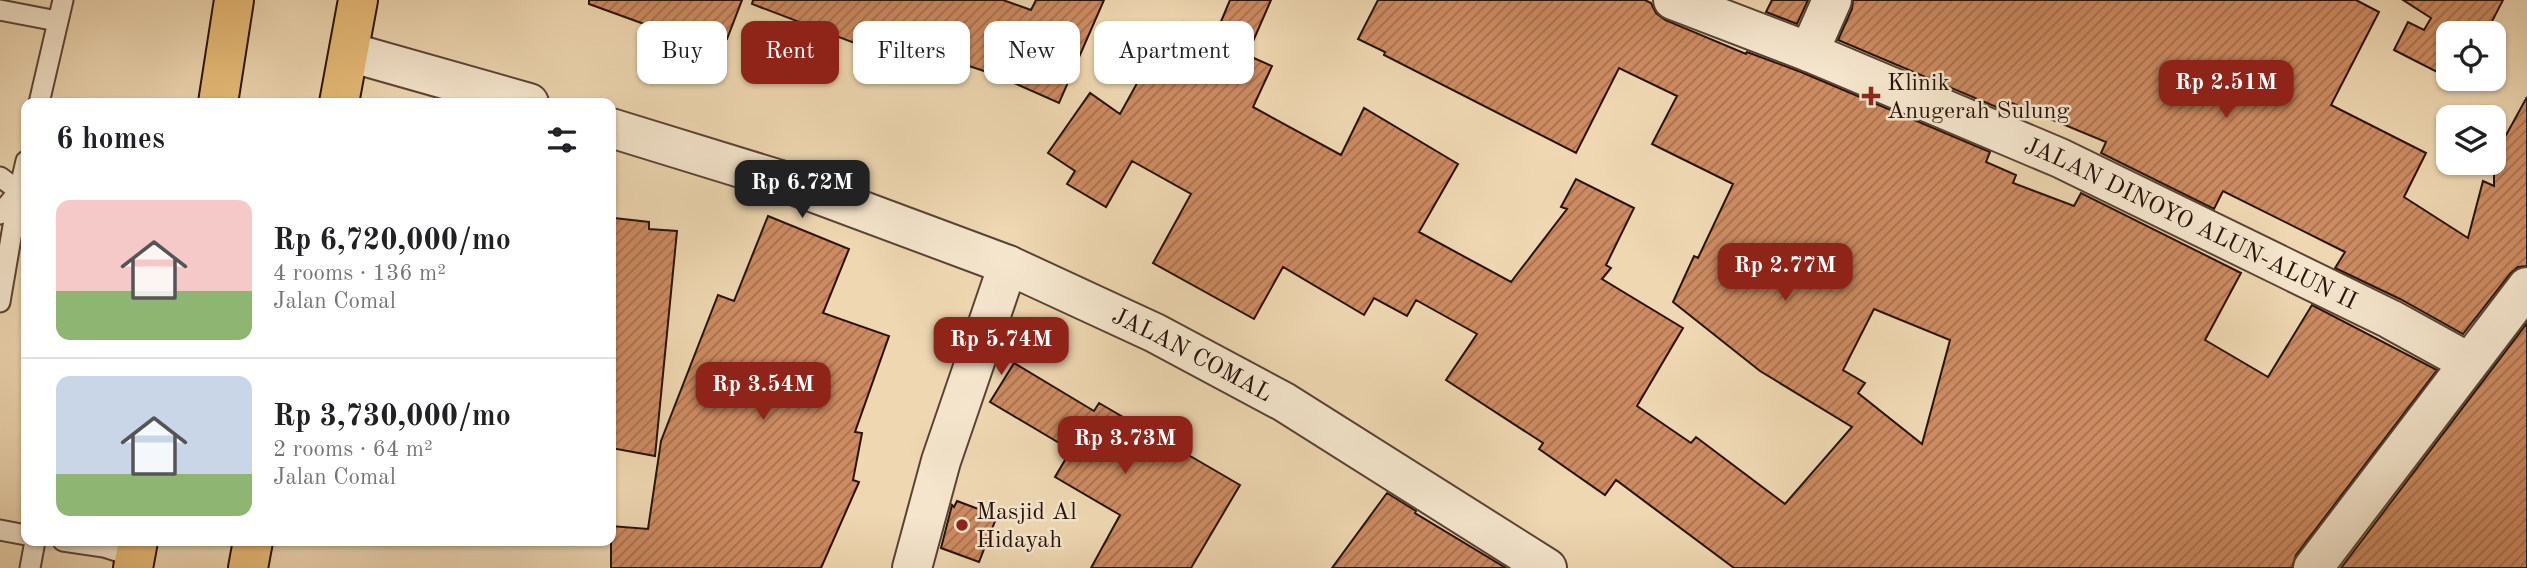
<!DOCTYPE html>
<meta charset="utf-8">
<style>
body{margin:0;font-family:"Old Standard TT",serif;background:#f6f6f6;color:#202124;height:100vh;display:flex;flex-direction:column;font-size:26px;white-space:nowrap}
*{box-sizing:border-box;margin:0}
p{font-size:23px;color:#757577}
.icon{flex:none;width:38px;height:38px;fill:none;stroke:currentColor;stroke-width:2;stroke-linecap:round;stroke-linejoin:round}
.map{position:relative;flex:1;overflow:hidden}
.drawer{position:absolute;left:21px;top:98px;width:595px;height:448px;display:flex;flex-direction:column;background:#fff;border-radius:14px;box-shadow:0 2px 5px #0004}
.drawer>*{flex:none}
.banner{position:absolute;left:637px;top:21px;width:665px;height:63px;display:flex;gap:14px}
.tools{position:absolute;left:2436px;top:21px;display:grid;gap:14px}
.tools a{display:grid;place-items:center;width:70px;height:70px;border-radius:14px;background:#fff;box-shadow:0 2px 5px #0004;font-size:35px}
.price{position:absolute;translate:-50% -60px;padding:0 16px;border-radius:14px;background:#8f2418;color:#fff;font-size:23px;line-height:46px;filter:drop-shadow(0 2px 4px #0008)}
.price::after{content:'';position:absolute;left:50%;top:42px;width:21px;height:16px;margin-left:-10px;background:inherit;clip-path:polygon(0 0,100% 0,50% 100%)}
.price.current{background:#222;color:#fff}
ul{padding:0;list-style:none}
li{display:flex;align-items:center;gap:21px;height:175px;padding:0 35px}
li+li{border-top:2px solid #e0e0e0}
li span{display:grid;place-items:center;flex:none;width:196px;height:140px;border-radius:14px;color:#555}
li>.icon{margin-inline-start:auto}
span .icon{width:84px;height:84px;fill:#fffc;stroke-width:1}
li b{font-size:30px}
h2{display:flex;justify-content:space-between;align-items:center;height:84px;padding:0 35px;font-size:30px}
.tag{padding:0 24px;border-radius:14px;background:#fff;box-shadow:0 2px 5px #0004;font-size:24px;line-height:63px}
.tag.current{background:#8f2418;color:#fff}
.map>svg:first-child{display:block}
</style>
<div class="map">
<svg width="2527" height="568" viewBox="0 0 2527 568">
<defs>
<pattern id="building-hatch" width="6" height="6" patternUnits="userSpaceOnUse" patternTransform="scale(1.75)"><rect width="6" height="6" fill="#cd8b61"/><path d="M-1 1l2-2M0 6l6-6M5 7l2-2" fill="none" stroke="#a6704e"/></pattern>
</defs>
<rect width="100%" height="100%" fill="#eed7b1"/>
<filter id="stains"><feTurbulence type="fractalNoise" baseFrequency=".00286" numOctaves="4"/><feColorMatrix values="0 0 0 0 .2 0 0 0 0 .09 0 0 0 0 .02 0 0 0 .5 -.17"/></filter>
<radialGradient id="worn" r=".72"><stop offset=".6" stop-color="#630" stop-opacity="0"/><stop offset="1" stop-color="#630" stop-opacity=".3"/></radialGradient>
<path fill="url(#building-hatch)" stroke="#28120a" stroke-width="2" fill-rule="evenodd" d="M 589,0 L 742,0 L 727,39 L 715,35 L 710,48 L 589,4 Z
M 753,0 L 1003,0 L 1031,10 L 1036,0 L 1104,0 L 1059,103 L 996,75 L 954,61 L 948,80 L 880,56 L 881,53 L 752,4 Z
M 1230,0 L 1271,0 L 1247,55 L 1272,66 L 1253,107 L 1341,155 L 1364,108 L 1458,164 L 1419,232 L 1511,282 L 1567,209 L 1561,207 L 1576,179 L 1634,208 L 1606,265 L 1611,268 L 1602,279 L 1683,328 L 1637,406 L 1691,443 L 1696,437 L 1785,504 L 1852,427 L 1760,371 L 1673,302 L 1694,256 L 1698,258 L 1733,184 L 1652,144 L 1677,96 L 1619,68 L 1576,153 L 1384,55 L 1385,52 L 1358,39 L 1378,0 L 1645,0 L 1651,3 L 1656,13 L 1665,20 L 1746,54 L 1747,52 L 1801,72 L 1990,152 L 1986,162 L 2016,175 L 2013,183 L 2074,206 L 2081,193 L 2241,273 L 2205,340 L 2268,377 L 2312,305 L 2437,370 L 2296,555 L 2292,568 L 1734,568 L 1616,480 L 1605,495 L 1539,449 L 1543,443 L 1446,380 L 1477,334 L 1416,300 L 1407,316 L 1374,298 L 1364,315 L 1283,267 L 1254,319 L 1153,263 L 1191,194 L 1132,161 L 1106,207 L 1067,184 L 1075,171 L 1048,153 L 1090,93 L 1120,114 L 1146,67 L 1161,75 L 1184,22 L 1215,36 ZM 1874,309 L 1950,340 L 1922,444 L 1858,393 L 1865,383 L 1843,370 Z
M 1772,0 L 1808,0 L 1797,24 L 1766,12 Z
M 1853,0 L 2356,0 L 2379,12 L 2331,105 L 2426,153 L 2404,197 L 2468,238 L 2483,181 L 2494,186 L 2494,157 L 2527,97 L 2527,266 L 2518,267 L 2510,274 L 2463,334 L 2400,299 L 2335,268 L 2345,252 L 2223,191 L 2214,209 L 2101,153 L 2106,142 L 2012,103 L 2008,112 L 1838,40 L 1852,9 Z
M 2403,0 L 2503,0 L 2486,33 L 2448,33 L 2448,56 L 2439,73 L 2394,50 L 2408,22 L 2424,30 L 2431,18 Z
M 768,216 L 849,249 L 823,313 L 889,336 L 855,432 L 862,433 L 853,480 L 859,482 L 821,568 L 611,568 L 611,526 L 648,529 L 661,441 L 718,295 L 734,301 Z
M 614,218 L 649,222 L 649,229 L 677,231 L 655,456 L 611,448 L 611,247 Z
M 2527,323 L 2527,568 L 2341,568 Z
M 1014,363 L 1094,411 L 1099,403 L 1240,485 L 1191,568 L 1091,568 L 1120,515 L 1055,477 L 1071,450 L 990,402 Z
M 1387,493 L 1416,511 L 1415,513 L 1506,568 L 1332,568 Z
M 957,501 L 997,516 L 979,562 L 941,548 L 952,505 L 954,507 Z"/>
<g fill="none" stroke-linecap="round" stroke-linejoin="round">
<defs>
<path id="service" d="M 0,10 L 57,21
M 39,103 L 63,0
M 0,177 L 19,191 L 0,302
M 0,214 L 19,191 L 26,161
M 0,530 L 26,535
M 63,541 L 104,547 L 135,557
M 30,568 L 35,541"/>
<g id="minor">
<path id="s1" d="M 1673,0 L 1809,52 L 2060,158 L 2390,319 L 2468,362"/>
<path d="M 349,52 L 529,103"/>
<path d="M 1809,52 L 1832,0"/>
<path id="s2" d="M 611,128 L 777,179 L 1008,265 L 1155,333 L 1284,402 L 1547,568"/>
<path d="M 912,568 L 941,461 L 1008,265"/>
<path d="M 2313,568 L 2527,287"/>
</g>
<path id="primary" d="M 218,103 L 234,0
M 339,103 L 358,0
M 133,568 L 138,541
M 248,568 L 253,541"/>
</defs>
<use href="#service" stroke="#5a4334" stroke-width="23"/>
<use href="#minor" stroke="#5a4334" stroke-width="42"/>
<use href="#primary" stroke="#28120a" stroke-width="42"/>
<use href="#service" stroke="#f4e5cc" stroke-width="19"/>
<use href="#minor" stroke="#f4e5cc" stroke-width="38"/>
<use href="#primary" stroke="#e7bc78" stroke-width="38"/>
</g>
<g fill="#8f2418" stroke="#f4e5cc" stroke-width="2.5">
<path d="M1867.5 85.5h7v7h7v7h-7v7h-7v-7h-7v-7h7z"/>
<circle cx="962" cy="525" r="7"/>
</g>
<g text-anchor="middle" stroke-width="5" stroke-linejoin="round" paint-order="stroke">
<g font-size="24" fill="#28120a" stroke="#f4e5cc" text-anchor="start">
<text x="1887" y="90">Klinik<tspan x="1887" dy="28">Anugerah Sulung</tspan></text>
<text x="976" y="519">Masjid Al<tspan x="976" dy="28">Hidayah</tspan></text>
</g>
<g font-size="24" fill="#28120a" stroke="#f4e5cc">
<text dy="8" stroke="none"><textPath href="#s1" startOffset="564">JALAN DINOYO ALUN-ALUN II</textPath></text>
<text dy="8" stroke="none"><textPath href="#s2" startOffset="625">JALAN COMAL</textPath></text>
</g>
</g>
<rect width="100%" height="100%" filter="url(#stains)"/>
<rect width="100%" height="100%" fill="url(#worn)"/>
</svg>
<div class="tools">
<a><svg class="icon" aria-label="locate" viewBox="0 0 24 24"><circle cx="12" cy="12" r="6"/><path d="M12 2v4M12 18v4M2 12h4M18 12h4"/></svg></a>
<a><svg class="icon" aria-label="layers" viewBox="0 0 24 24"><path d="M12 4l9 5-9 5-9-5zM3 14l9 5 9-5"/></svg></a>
</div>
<b class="price" style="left:2226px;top:120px">Rp 2.51M</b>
<b class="price current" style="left:802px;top:220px">Rp 6.72M</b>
<b class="price" style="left:1785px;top:303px">Rp 2.77M</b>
<b class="price" style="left:1001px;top:377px">Rp 5.74M</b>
<b class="price" style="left:763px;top:422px">Rp 3.54M</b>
<b class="price" style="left:1125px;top:476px">Rp 3.73M</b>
<div class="banner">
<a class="tag">Buy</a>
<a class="tag current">Rent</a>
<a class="tag">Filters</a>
<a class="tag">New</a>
<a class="tag">Apartment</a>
</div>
<section class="drawer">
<h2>6 homes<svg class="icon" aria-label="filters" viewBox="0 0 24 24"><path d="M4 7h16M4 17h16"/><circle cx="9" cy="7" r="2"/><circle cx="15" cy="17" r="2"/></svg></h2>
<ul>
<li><span style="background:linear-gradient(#f6c9c9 65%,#8fb573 0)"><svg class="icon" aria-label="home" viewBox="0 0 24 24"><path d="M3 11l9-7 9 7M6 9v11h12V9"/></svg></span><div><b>Rp 6,720,000/mo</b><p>4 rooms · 136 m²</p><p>Jalan Comal</p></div></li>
<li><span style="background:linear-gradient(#c9d6e8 70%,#8fb573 0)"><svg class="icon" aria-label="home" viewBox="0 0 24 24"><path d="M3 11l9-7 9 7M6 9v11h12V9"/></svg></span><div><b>Rp 3,730,000/mo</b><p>2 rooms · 64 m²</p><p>Jalan Comal</p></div></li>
</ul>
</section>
</div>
